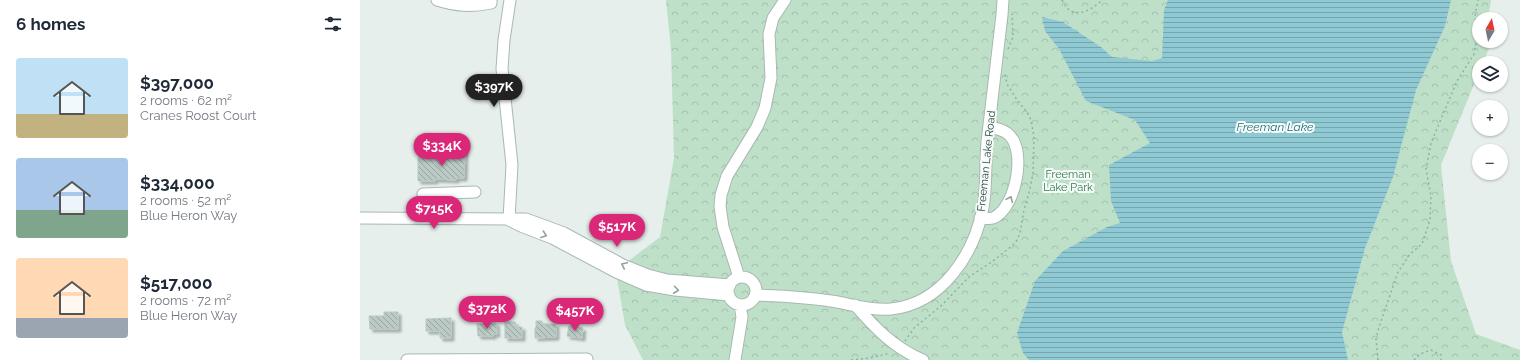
<!DOCTYPE html>
<meta charset="utf-8">
<style>
body{margin:0;font-family:Raleway,sans-serif;background:#f6f6f7;color:#1f2937;height:100vh;display:flex;flex-direction:column;font-size:15px;white-space:nowrap}
*{box-sizing:border-box;margin:0}
p{font-size:13px;color:#747a83}
.icon{flex:none;width:22px;height:22px;fill:none;stroke:currentColor;stroke-width:2;stroke-linecap:round;stroke-linejoin:round}
.map{position:relative;flex:1;overflow:hidden}
.sheet{display:flex;flex-direction:column;background:#fff;width:360px}
.sheet>*{flex:none}
.needle{width:26px;rotate:9deg}
.buttons{position:absolute;left:1112px;top:12px;display:grid;gap:8px}
.buttons a{display:grid;place-items:center;width:36px;height:36px;border-radius:50%;background:#fff;box-shadow:0 1px 3px #0004;font-size:20px}
.price{position:absolute;translate:-50% -34px;padding:0 9px;border-radius:14px;background:#db2777;color:#fff;font-size:13px;line-height:26px;filter:drop-shadow(0 1px 2px #0008)}
.price::after{content:'';position:absolute;left:50%;top:24px;width:12px;height:9px;margin-left:-6px;background:inherit;clip-path:polygon(0 0,100% 0,50% 100%)}
.price.on{background:#222;color:#fff}
ul{padding:0;list-style:none}
li{display:flex;align-items:center;gap:12px;height:100px;padding:0 16px}
li span{display:grid;place-items:center;flex:none;width:112px;height:80px;border-radius:4px;color:#555}
li>.icon{margin-inline-start:auto}
span .icon{width:48px;height:48px;fill:#fffc;stroke-width:1}
li b{font-size:17px}
h2{display:flex;justify-content:space-between;align-items:center;height:48px;padding:0 16px;font-size:17px}
main{display:flex;flex:1;min-height:0}
.map>svg:first-child{display:block}
</style>
<main>
<section class="sheet">
<h2>6 homes<svg class="icon" aria-label="filters" viewBox="0 0 24 24"><path d="M4 7h16M4 17h16"/><circle cx="9" cy="7" r="2"/><circle cx="15" cy="17" r="2"/></svg></h2>
<ul>
<li><span style="background:linear-gradient(#bfe0f5 70%,#c2b280 0)"><svg class="icon" aria-label="home" viewBox="0 0 24 24"><path d="M3 11l9-7 9 7M6 9v11h12V9"/></svg></span><div><b>$397,000</b><p>2 rooms · 62 m²</p><p>Cranes Roost Court</p></div></li>
<li><span style="background:linear-gradient(#a9c7e8 65%,#7fa58c 0)"><svg class="icon" aria-label="home" viewBox="0 0 24 24"><path d="M3 11l9-7 9 7M6 9v11h12V9"/></svg></span><div><b>$334,000</b><p>2 rooms · 52 m²</p><p>Blue Heron Way</p></div></li>
<li><span style="background:linear-gradient(#ffd9b3 75%,#9aa5b1 0)"><svg class="icon" aria-label="home" viewBox="0 0 24 24"><path d="M3 11l9-7 9 7M6 9v11h12V9"/></svg></span><div><b>$517,000</b><p>2 rooms · 72 m²</p><p>Blue Heron Way</p></div></li>
</ul>
</section>
<div class="map">
<svg width="1160" height="360" viewBox="0 0 1160 360">
<defs>
<pattern id="park-crowns" width="20" height="18" patternUnits="userSpaceOnUse"><rect width="20" height="18" fill="#bfe0c8"/><path d="M2 6a3 3 0 1 1 6 0M12 15a3 3 0 1 1 6 0" fill="none" stroke="#a4c1ad"/></pattern>
<pattern id="water-rules" width="6" height="5" patternUnits="userSpaceOnUse"><rect width="6" height="5" fill="#8ec9d4"/><path d="M0 2.5h6" fill="none" stroke="#74a5ad"/></pattern>
<pattern id="building-back-hatch" width="6" height="6" patternUnits="userSpaceOnUse"><rect width="6" height="6" fill="#bbcac4"/><path d="M-1 5l2 2M0 0l6 6M5-1l2 2" fill="none" stroke="#98a6a0"/></pattern>
<filter id="shadow"><feDropShadow dx="3" dy="3" stdDeviation="1" flood-color="#0004"/></filter>
</defs>
<rect width="100%" height="100%" fill="#e6efeb"/>
<path fill="url(#park-crowns)" d="M 306,0 L 1131,0 L 1129,13 L 1130,19 L 1119,19 L 1119,41 L 1132,41 L 1123,63 L 1119,63 L 1119,72 L 1081,165 L 1091,261 L 1116,334 L 1160,350 L 1160,360 L 283,360 L 265,325 L 256,272 L 263,265 L 300,237 L 314,158 L 311,49 Z"/>
<path fill="url(#water-rules)" d="M 808,0 L 1091,0 L 1085,26 L 1056,90 L 1033,177 L 1005,248 L 982,332 L 988,360 L 669,360 L 663,353 L 657,333 L 675,281 L 703,251 L 747,227 L 760,223 L 751,201 L 749,165 L 790,143 L 775,120 L 726,101 L 699,49 L 685,31 L 682,17 L 703,22 L 741,47 L 752,57 L 792,61 L 802,58 L 804,10 Z"/>
<path fill="url(#building-back-hatch)" stroke="#b8c9c2" filter="url(#shadow)" d="M 90,150 L 105,150 L 104,178 L 96,178 L 96,180 L 75,179 L 75,181 L 58,181 L 58,158 L 90,158 Z
M 24,312 L 38,312 L 38,329 L 10,329 L 9,316 L 24,316 Z
M 91,318 L 91,338 L 80,338 L 80,331 L 66,331 L 66,319 Z
M 176,321 L 182,321 L 182,324 L 196,324 L 196,337 L 175,338 L 175,328 L 176,328 Z
M 145,322 L 155,322 L 156,327 L 162,327 L 162,338 L 145,338 Z
M 136,323 L 137,334 L 133,334 L 133,336 L 118,336 L 117,324 Z
M 209,326 L 223,328 L 222,338 L 207,336 Z"/>
<g fill="none" stroke-linecap="round" stroke-linejoin="round">
<defs>
<path id="minor" d="M 77,0 C 96,6 111,7 131,3 L 131,0
M 0,218 L 166,219 L 204,233 L 263,265 L 288,275 L 307,280 L 370,285
M 63,218 L 63,194 L 115,192
M 620,218 C 624,218 629,219 633,218 C 656,209 668,148 647,133 C 641,129 635,128 629,127
M 149,219 L 152,165 L 142,69 L 144,40 L 150,0
M 149,220 L 161,226 L 192,238 L 256,272 L 286,285 L 315,290 L 369,295
M368 291a14 14 0 1 1 28 0a14 14 0 1 1-28 0Z
M 377,278 L 378,274 L 363,227 L 360,206 L 361,195 L 367,176 L 397,127 L 405,108 L 411,78 L 409,34 L 413,18 L 425,0
M 396,295 C 421,296 446,297 471,301 C 491,304 511,311 531,309 C 582,304 614,254 623,208 C 627,186 625,164 627,142 C 632,99 637,57 642,15 L 643,0
M 495,305 C 515,328 534,348 563,360
M 47,360 L 227,359
M 375,360 L 382,317 L 380,305"/>
</defs>
<use href="#minor" stroke="#a8b8b2" stroke-width="13"/>
<path stroke="#86b3a5" stroke-width="1.5" stroke-dasharray="2 3" stroke-linecap="butt" d="M 702,0 C 711,21 730,12 742,0
M 648,49 L 653,37 L 652,14
M 545,341 L 554,328 L 582,305 L 609,277 L 633,261 L 653,245 L 657,240 L 660,233 L 664,210 L 670,189 L 673,173 L 674,137 L 671,120 L 667,112 L 657,100 L 647,84 L 645,74
M 491,360 L 510,358 L 530,353
M 1018,360 L 1016,339 L 1019,327 L 1038,272 L 1050,254 L 1062,244 L 1070,220 L 1071,196 L 1066,169 L 1071,143 L 1097,81 L 1114,54 L 1117,38 L 1115,16 L 1118,0
M 1054,360 L 1060,354 L 1071,350 L 1081,355 L 1081,360"/>
<use href="#minor" stroke="#fff" stroke-width="11"/>
</g>
<defs><path id="oneway-chevron" d="M-2-3.5L2.5 0L-2 3.5" fill="none" stroke-width="1.6" stroke-linecap="round" stroke-linejoin="round"/></defs>
<g stroke="#92a09c">
<use href="#oneway-chevron" transform="translate(650 199) rotate(-66)"/>
<use href="#oneway-chevron" transform="translate(184 235) rotate(20)"/>
<use href="#oneway-chevron" transform="translate(264 265) rotate(-155)"/>
<use href="#oneway-chevron" transform="translate(316 290) rotate(7)"/>
</g>
<g text-anchor="middle" stroke-width="4" stroke-linejoin="round" paint-order="stroke">
<g font-size="11" fill="#24423a" stroke="#f7fbf9">
<text transform="translate(626 161) rotate(-84)" y="4">Freeman Lake Road</text>
</g>
<g font-size="11" fill="#2d7a4b" stroke="#f7fbf9">
<text x="708" y="178">Freeman<tspan x="708" dy="13">Lake Park</tspan></text>
</g>
<g font-size="12" font-style="italic" fill="#1c6f80" stroke="#f7fbf9">
<text x="915" y="131">Freeman Lake</text>
</g>
</g>
</svg>
<div class="buttons">
<a><svg class="needle" viewBox="-14 -14 28 28"><path d="M0-13l5 13h-10z" fill="#e53935"/><path d="M0 13l5-13h-10z" fill="#747a83"/></svg></a>
<a><svg class="icon" aria-label="layers" viewBox="0 0 24 24"><path d="M12 4l9 5-9 5-9-5zM3 14l9 5 9-5"/></svg></a>
<a>+</a>
<a>−</a>
</div>
<b class="price on" style="left:134px;top:108px">$397K</b>
<b class="price" style="left:82px;top:167px">$334K</b>
<b class="price" style="left:74px;top:230px">$715K</b>
<b class="price" style="left:257px;top:248px">$517K</b>
<b class="price" style="left:127px;top:330px">$372K</b>
<b class="price" style="left:215px;top:332px">$457K</b>
</div>
</main>
